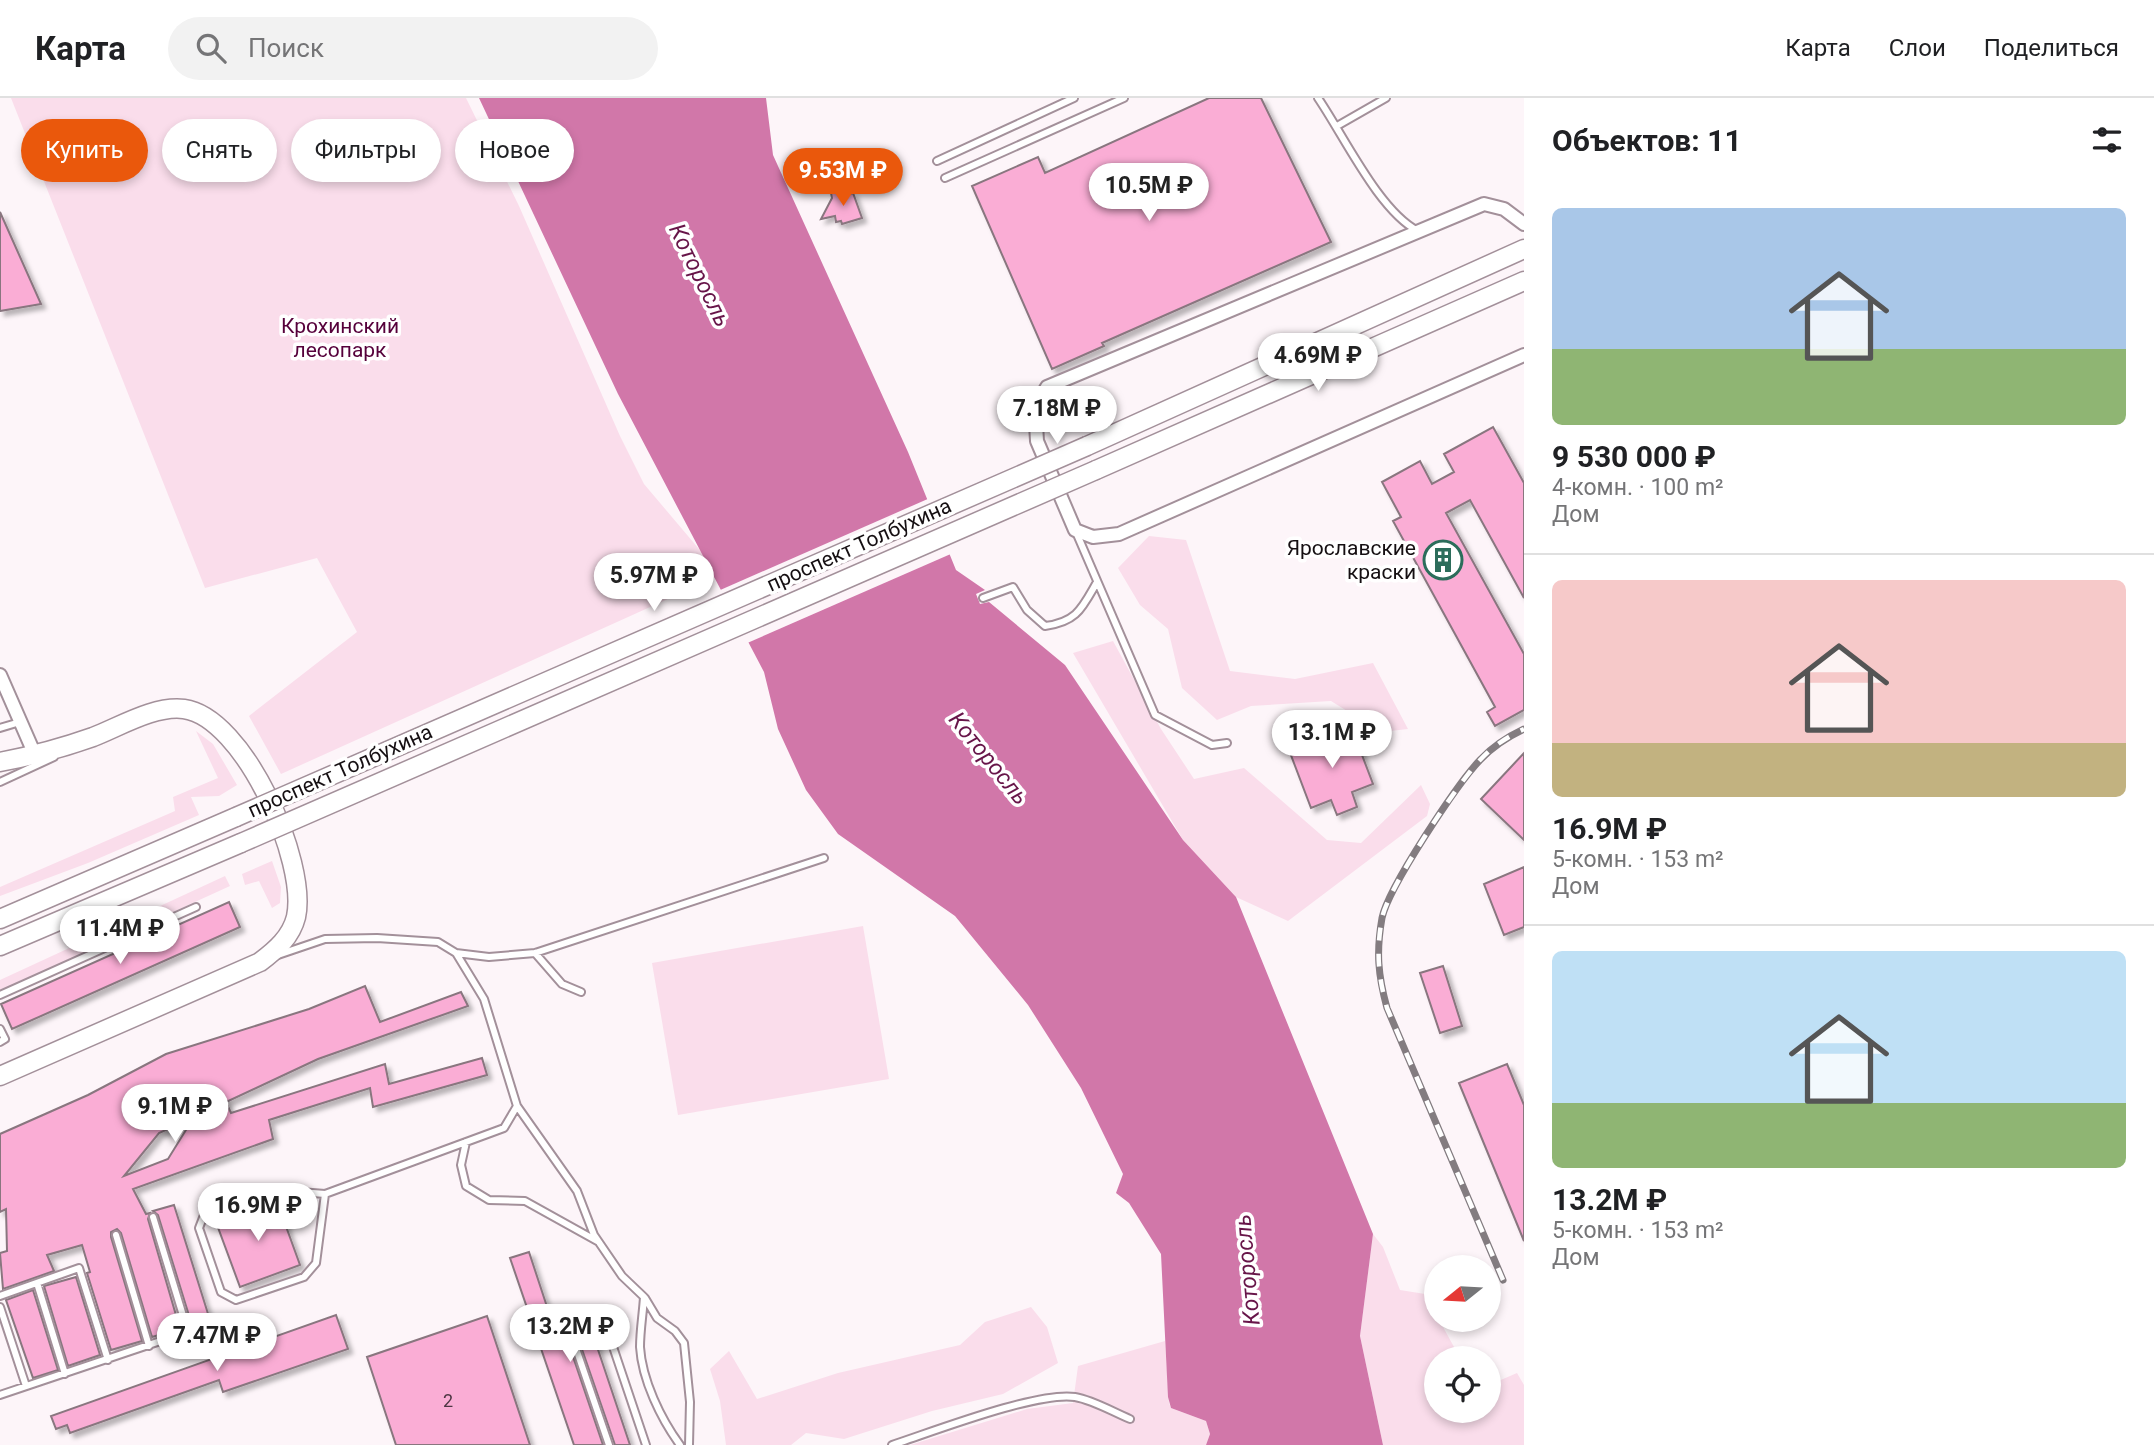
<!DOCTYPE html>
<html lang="ru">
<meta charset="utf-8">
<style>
body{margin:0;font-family:Roboto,sans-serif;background:#f2f2f2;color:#202124;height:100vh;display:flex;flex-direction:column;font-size:26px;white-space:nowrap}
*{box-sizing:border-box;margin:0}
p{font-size:23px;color:#757577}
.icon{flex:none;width:38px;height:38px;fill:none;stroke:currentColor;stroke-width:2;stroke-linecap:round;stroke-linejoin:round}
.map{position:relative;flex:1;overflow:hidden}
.side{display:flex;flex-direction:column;background:#fff;width:630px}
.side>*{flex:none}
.top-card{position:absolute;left:21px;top:21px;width:665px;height:63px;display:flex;gap:14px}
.needle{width:46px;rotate:252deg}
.buttons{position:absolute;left:1424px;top:1157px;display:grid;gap:14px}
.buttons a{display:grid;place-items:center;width:77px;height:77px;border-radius:50%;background:#fff;box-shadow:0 4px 10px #0003;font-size:35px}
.price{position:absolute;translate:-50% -60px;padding:0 16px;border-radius:24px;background:#fff;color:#222;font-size:23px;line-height:46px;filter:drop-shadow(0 2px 4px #0008)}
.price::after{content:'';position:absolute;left:50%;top:42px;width:21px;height:16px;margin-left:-10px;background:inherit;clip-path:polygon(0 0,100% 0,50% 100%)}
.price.on{background:#ea580c;color:#fff}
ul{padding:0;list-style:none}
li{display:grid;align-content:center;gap:14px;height:371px;padding:0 28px}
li+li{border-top:2px solid #e0e0e0}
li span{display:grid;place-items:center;height:217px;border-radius:10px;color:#555}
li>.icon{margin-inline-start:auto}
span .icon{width:126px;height:126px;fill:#fffc;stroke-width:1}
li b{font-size:30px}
h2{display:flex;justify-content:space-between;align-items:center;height:84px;padding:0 28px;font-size:30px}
.chip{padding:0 24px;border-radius:32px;background:#fff;box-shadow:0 4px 10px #0003;font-size:24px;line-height:63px}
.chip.on{background:#ea580c;color:#fff}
header{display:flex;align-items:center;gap:42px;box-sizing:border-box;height:98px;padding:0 35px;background:#fff;border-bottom:2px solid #e0e0e0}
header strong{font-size:33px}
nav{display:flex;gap:38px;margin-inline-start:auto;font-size:24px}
.search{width:490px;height:63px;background:#f2f2f2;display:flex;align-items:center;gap:18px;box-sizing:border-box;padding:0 24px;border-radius:38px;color:#757577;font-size:26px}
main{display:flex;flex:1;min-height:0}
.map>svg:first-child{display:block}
</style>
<header>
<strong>Карта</strong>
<div class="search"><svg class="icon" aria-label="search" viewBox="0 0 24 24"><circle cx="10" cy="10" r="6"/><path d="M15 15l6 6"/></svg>Поиск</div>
<nav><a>Карта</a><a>Слои</a><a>Поделиться</a></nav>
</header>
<main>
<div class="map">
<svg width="1524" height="1347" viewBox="0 0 1524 1347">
<defs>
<filter id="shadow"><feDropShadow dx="4.5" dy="4.5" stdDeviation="2" flood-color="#0004"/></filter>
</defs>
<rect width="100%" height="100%" fill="#fdf5f9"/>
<path fill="#faddeb" d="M 11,0 L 466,0 L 519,108 L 620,338 L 644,386 L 721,477 L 281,676 L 249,618 L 357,534 L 317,460 L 205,490 Z
M 1149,438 L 1186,442 L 1230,573 L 1295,581 L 1373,565 L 1408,631 L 1381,634 L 1331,603 L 1251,608 L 1217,622 L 1182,590 L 1168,531 L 1140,507 L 1118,470 Z
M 1113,543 L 1161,631 L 1194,681 L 1244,670 L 1327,742 L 1361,745 L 1421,687 L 1430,706 L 1427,718 L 1288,823 L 1236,799 L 1183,742 L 1073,555 Z
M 196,633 L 213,646 L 237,687 L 219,698 L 191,699 L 199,717 L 88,765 L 0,798 L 0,789 L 175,713 L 173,699 L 218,680 Z
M 272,763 L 281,789 L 280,805 L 272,810 L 259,783 L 245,787 L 242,776 Z
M 225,778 L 230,788 L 0,893 L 0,882 Z
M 863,828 L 889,981 L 678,1017 L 652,865 Z
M 1373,1136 L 1383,1149 L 1400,1192 L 1425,1196 L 1460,1260 L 1437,1260 L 1437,1312 L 1489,1312 L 1489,1287 L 1517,1275 L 1524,1287 L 1524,1347 L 1383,1347 L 1360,1238 Z
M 1031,1209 L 1047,1229 L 1058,1265 L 1003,1296 L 932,1313 L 844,1341 L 806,1335 L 791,1347 L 726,1347 L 720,1303 L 710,1271 L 729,1253 L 757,1301 L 838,1275 L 960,1247 L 985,1224 Z
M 1165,1243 L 1169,1305 L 1171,1310 L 1206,1323 L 1210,1336 L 1206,1347 L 910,1347 L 1027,1311 L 1073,1305 L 1078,1268 Z"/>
<path fill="#d177a9" d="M 479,0 L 766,0 L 773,57 L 908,354 L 956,472 L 985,492 L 976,496 L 980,506 L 989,504 L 1065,567 L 1183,742 L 1236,799 L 1373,1136 L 1360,1238 L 1383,1347 L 1206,1347 L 1210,1336 L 1206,1323 L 1171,1310 L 1168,1299 L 1161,1156 L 1129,1105 L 1116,1095 L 1123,1076 L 1081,990 L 1028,907 L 955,818 L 838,736 L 806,692 L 778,631 L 764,574 L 618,296 Z"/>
<path fill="#fdf5f9" d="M 930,400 L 953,455 L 745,546 L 718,493 Z"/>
<path fill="#faadd5" stroke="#89767f" stroke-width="2" fill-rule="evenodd" filter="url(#shadow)" d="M 1209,0 L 1261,0 L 1331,144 L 1102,245 L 1104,248 L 1052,271 L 972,88 L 1038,59 L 1045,75 Z
M 846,91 L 848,96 L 853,95 L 862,120 L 842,126 L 841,123 L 836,124 L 835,118 L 821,121 L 832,100 L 831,95 Z
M 0,114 L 41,206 L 0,213 Z
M 1493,329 L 1524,385 L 1524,500 L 1470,402 L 1446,415 L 1524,556 L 1524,612 L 1495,628 L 1487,614 L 1495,609 L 1393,423 L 1401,419 L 1382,384 L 1420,363 L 1432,386 L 1454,374 L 1444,356 Z
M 1342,631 L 1345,639 L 1354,636 L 1373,686 L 1352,694 L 1357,709 L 1337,717 L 1331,702 L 1311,710 L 1289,652 Z
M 1524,655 L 1524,742 L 1481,701 Z
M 1524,769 L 1524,829 L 1504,837 L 1484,786 Z
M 229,804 L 240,829 L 12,931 L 1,906 Z
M 1443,868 L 1462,928 L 1440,935 L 1420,875 Z
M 365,888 L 380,924 L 461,894 L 468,908 L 318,961 L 226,1004 L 231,1015 L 385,966 L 389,986 L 482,960 L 487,977 L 373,1009 L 370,990 L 269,1022 L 273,1041 L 133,1091 L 146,1116 L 150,1115 L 148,1121 L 180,1231 L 152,1239 L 121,1135 L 117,1131 L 111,1134 L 111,1139 L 142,1243 L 111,1252 L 87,1175 L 90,1174 L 82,1147 L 47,1157 L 54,1173 L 3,1191 L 0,1155 L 7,1153 L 6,1111 L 0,1114 L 0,1036 L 88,997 L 166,956 L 309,911 ZM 194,1019 L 168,1061 L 124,1078 L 159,1035 Z
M 1507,966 L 1524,1007 L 1524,1143 L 1459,985 Z
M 276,1101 L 300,1167 L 240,1189 L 216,1124 Z
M 174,1107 L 209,1219 L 191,1224 L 158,1117 L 153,1113 Z
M 529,1154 L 554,1230 L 587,1219 L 630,1347 L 615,1347 L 575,1231 L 570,1227 L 565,1230 L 565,1235 L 603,1347 L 574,1347 L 510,1160 Z
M 76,1179 L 100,1257 L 68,1268 L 44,1188 Z
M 33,1192 L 58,1272 L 33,1280 L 6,1202 Z
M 336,1217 L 348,1251 L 223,1294 L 219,1282 L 70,1335 L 67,1327 L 56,1331 L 51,1318 Z
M 487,1218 L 530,1347 L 396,1347 L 367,1259 Z"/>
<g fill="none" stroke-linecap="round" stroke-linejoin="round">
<defs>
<path id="service" d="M 1318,0 C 1344,38 1379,113 1418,133
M 1337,28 L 1386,0
M 937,63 L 1074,0
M 945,80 L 1124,0
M 1076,434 L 1155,617 L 1212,647 L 1227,645
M 983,500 L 1013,489 L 1027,512 L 1045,528 C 1077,524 1082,510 1097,484
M 0,630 L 20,624
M 0,684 L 54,659
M 456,855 L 489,859 L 535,855 L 824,760
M 535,855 L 562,886 L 581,894
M 275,858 L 325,841 L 377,840 L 438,844 L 456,855 L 484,901 L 517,1008 L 577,1093 L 594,1137 L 622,1178 L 644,1199 C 643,1215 640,1233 640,1249 C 642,1282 661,1321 680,1347
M 0,897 L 196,809
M 0,931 L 5,941 L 0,944
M 466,1044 L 461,1067 L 466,1088 L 489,1102 L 525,1103 L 597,1143
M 325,1096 L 316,1165 L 304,1179 L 236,1202 L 221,1194 L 199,1130 L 204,1117 L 275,1092 L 325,1096 L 504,1030 L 517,1008
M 153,1119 L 188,1234
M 116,1137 L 149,1248
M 37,1185 L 65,1276
M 0,1198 L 79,1170 L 108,1262
M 645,1200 L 657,1220 L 675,1233 L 684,1245 L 690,1304 L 689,1347
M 0,1209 L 26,1288
M 606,1228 L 646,1347
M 570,1233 L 609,1347
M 0,1297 L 208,1227
M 892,1347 C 932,1334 1038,1293 1075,1299 C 1093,1302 1113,1314 1130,1321"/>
<path id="minor" d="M 1524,126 L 1504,111 L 1484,106 L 1047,289 L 1035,309 L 1037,343 L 1075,432 L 1093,439 L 1119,436 L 1524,257
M 0,577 L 35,657"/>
<path id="secondary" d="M 1087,348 L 1524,151
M 1096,372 L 1524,183
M 0,664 C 32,658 62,650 93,639 C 119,629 155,607 184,611 C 244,619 308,764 296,819 C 291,839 276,852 260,864 L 0,978
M 0,821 L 236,719
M 0,848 L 241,745"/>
</defs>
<use href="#service" stroke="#a3909a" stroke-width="10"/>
<use href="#minor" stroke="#a3909a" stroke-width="16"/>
<use href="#secondary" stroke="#a3909a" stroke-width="21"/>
<use href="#service" stroke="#fff" stroke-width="6"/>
<use href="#minor" stroke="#fff" stroke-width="12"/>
<use href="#secondary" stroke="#fff" stroke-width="18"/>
<defs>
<path id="rail" d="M 1503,1182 L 1387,910 C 1378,877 1376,854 1382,820 C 1388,790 1457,686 1480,662 C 1493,648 1507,639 1524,631"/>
</defs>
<use href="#rail" stroke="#837c80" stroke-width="7"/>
<use href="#rail" stroke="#fff" stroke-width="4.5" stroke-dasharray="13" stroke-linecap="butt"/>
<defs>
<path id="secondary-bridge" d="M 236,719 L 1087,348
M 241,745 L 1096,372"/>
</defs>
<use href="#secondary-bridge" stroke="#a3909a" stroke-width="21" stroke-linecap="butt"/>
<use href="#secondary-bridge" stroke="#fff" stroke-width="18"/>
</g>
<defs>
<symbol id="building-ring" viewBox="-11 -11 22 22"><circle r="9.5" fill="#fff" stroke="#2c6d5b" stroke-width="1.5"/><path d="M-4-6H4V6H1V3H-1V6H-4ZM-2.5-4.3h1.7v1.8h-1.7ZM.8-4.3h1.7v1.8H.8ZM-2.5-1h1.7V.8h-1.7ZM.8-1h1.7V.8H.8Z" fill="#2c6d5b"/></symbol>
</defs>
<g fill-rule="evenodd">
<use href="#building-ring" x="1421" y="440" width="44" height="44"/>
</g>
<g text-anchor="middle" stroke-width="7" stroke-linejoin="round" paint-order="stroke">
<g font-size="18" fill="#4e3643">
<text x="448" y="1309">2</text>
</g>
<g font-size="21" fill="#56013b" stroke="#fff">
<text x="340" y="235">Крохинский<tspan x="340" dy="24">лесопарк</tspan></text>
</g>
<g font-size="21" fill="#150f12" stroke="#fff">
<text transform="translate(859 447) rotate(-24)" y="7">проспект Толбухина</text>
<text transform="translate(340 673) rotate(-24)" y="7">проспект Толбухина</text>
</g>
<g font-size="21" fill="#150f12" stroke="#fff" text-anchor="end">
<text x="1416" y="457">Ярославские<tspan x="1416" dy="24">краски</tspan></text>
</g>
<g font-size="23" font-style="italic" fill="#671549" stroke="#fff">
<text transform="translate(700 177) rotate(64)" y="8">Которосль</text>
<text transform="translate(989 660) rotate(51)" y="8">Которосль</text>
<text transform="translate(1247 1172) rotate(-95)" y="8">Которосль</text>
</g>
</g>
</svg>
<div class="buttons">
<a><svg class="needle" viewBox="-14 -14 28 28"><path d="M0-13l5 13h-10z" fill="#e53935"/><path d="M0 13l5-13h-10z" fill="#757577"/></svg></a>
<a><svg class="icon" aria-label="locate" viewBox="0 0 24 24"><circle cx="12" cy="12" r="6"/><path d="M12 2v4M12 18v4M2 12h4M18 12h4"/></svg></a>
</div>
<b class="price on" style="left:843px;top:110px">9.53M ₽</b>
<b class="price" style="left:1149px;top:125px">10.5M ₽</b>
<b class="price" style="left:1318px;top:295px">4.69M ₽</b>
<b class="price" style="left:1057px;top:348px">7.18M ₽</b>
<b class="price" style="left:654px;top:515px">5.97M ₽</b>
<b class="price" style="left:1332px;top:672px">13.1M ₽</b>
<b class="price" style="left:120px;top:868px">11.4M ₽</b>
<b class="price" style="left:175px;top:1046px">9.1M ₽</b>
<b class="price" style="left:258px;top:1145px">16.9M ₽</b>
<b class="price" style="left:570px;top:1266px">13.2M ₽</b>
<b class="price" style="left:217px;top:1275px">7.47M ₽</b>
<div class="top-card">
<a class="chip on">Купить</a>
<a class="chip">Снять</a>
<a class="chip">Фильтры</a>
<a class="chip">Новое</a>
</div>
</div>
<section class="side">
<h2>Объектов: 11<svg class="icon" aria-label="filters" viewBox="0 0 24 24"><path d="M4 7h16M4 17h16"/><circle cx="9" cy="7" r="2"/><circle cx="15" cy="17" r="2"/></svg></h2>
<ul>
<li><span style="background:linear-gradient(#a9c7e8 65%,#8fb573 0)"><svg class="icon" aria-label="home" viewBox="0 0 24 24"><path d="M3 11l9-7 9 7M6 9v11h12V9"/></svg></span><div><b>9 530 000 ₽</b><p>4-комн. · 100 m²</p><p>Дом</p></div></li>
<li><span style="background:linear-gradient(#f6c9c9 75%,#c2b280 0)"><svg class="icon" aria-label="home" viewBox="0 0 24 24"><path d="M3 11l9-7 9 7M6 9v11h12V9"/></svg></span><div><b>16.9M ₽</b><p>5-комн. · 153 m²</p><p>Дом</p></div></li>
<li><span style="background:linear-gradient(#bfe0f5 70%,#8fb573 0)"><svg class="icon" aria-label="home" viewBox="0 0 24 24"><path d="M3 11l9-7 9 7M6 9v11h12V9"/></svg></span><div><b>13.2M ₽</b><p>5-комн. · 153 m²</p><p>Дом</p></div></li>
</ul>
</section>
</main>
